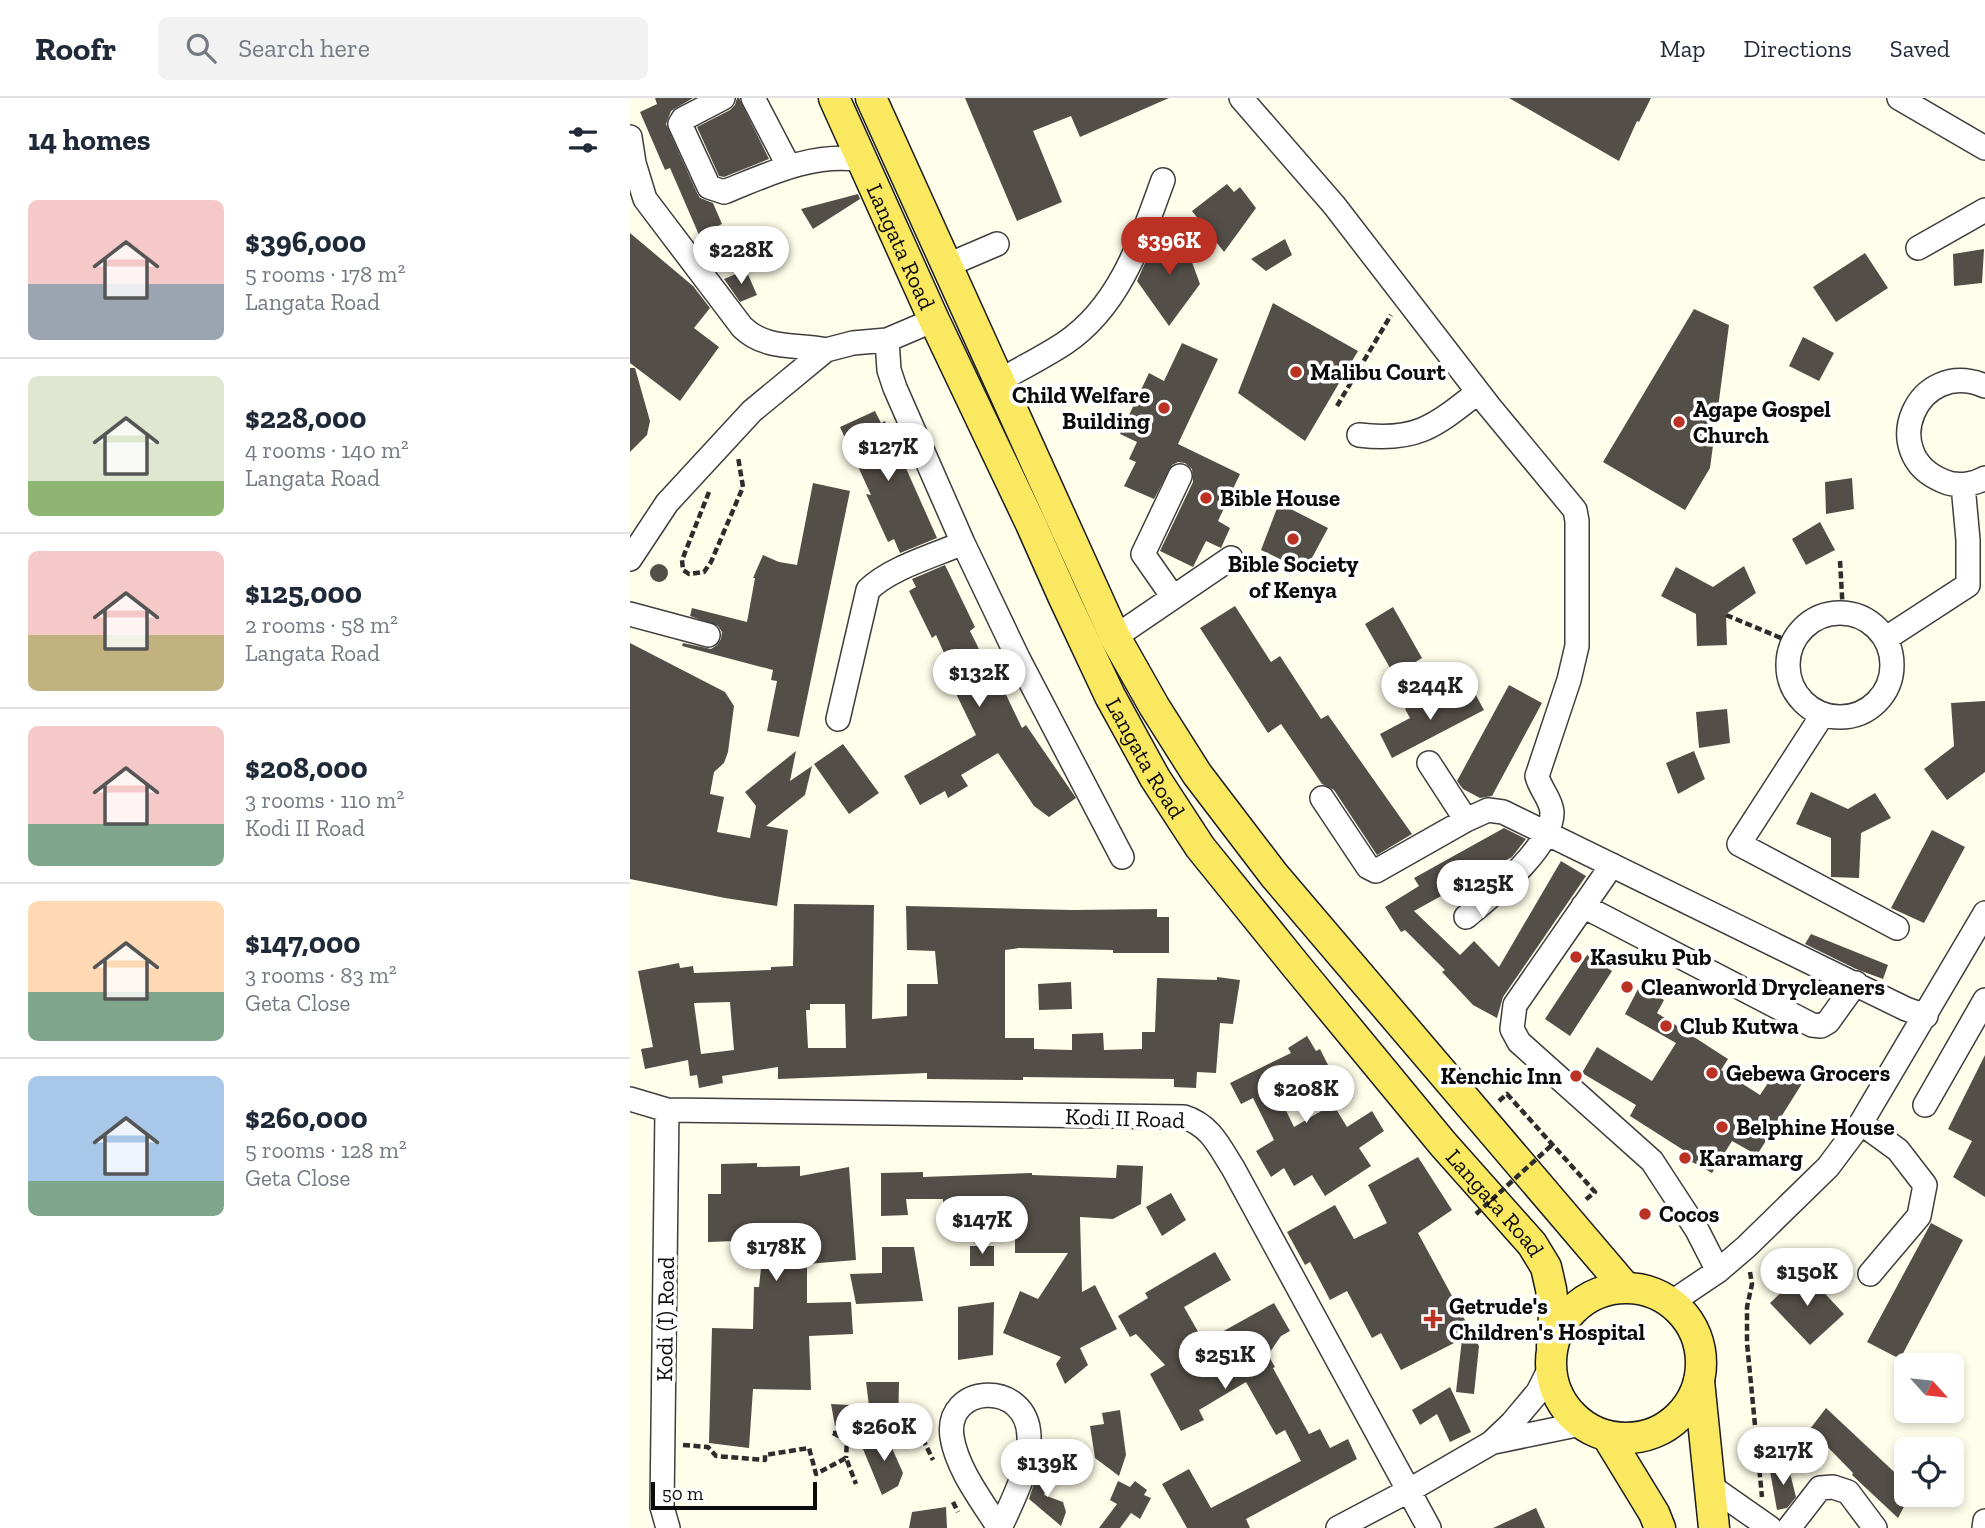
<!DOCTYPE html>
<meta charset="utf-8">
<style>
body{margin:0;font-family:"Zilla Slab",serif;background:#f2f2f3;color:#1f2937;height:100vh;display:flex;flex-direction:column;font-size:26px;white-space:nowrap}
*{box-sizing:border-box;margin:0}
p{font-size:23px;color:#747a83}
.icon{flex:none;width:38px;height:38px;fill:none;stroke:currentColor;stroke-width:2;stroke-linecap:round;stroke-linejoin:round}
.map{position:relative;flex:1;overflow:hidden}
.details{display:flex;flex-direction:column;background:#fff;width:630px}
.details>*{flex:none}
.needle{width:46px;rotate:117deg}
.fabs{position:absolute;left:1264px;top:1255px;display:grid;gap:14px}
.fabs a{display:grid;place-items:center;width:70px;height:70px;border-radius:10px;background:#fff;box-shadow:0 4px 10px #0003;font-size:35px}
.scale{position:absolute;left:21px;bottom:18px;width:166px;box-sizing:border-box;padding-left:7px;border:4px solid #0b0b0b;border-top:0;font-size:19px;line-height:24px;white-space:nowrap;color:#0b0b0b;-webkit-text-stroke:5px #fff;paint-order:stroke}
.price{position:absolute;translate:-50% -60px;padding:0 16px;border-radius:24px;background:#fff;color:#222;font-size:23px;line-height:46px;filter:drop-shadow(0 2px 4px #0008)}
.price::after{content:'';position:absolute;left:50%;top:42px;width:21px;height:16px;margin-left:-10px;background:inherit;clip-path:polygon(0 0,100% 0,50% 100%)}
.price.active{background:#bb3124;color:#fff}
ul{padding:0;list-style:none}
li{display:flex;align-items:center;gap:21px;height:175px;padding:0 28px}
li+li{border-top:2px solid #e0e1e3}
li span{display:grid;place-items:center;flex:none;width:196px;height:140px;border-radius:10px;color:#555}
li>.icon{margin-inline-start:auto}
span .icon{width:84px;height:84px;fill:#fffc;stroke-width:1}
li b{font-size:30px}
h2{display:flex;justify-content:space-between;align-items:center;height:84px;padding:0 28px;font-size:30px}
header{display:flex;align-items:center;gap:42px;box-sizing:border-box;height:98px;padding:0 35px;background:#fff;border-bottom:2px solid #e0e1e3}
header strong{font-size:33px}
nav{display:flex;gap:38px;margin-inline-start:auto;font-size:24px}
.search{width:490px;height:63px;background:#f2f2f3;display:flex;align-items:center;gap:18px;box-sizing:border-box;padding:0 24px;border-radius:10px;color:#747a83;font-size:26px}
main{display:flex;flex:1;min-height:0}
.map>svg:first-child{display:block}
</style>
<header>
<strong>Roofr</strong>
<div class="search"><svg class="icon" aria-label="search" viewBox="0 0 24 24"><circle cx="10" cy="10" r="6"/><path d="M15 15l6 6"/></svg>Search here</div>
<nav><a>Map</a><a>Directions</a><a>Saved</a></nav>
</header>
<main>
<section class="details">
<h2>14 homes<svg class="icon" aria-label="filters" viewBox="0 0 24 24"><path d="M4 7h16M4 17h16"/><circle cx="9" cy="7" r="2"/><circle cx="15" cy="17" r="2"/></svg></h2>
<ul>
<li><span style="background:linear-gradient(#f6c9c9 60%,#9aa5b1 0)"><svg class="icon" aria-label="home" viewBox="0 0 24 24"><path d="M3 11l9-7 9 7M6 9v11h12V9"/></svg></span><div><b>$396,000</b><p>5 rooms · 178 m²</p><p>Langata Road</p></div></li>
<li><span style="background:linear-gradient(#dfe7d0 75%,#8fb573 0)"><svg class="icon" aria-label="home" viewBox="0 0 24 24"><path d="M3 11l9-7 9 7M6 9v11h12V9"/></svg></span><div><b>$228,000</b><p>4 rooms · 140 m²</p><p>Langata Road</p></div></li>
<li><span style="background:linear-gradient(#f6c9c9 60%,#c2b280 0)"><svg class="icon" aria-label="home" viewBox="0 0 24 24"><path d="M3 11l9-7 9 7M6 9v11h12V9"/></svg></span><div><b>$125,000</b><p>2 rooms · 58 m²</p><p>Langata Road</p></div></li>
<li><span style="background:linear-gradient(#f6c9c9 70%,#7fa58c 0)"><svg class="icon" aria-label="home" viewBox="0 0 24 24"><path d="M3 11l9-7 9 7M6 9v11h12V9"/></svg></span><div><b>$208,000</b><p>3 rooms · 110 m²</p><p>Kodi II Road</p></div></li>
<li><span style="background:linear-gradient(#ffd9b3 65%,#7fa58c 0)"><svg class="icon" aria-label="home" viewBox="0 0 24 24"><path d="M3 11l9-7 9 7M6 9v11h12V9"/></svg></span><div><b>$147,000</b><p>3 rooms · 83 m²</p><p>Geta Close</p></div></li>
<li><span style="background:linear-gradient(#a9c7e8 75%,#7fa58c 0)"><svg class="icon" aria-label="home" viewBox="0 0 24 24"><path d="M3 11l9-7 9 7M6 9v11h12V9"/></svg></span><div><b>$260,000</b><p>5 rooms · 128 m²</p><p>Geta Close</p></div></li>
</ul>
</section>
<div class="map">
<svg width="1355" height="1430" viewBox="0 0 1355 1430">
<rect width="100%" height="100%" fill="#fffeea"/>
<path fill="#544e48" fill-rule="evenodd" d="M 25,0 L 63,0 L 41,13 L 36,26 L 67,95 L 70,100 L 83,105 L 92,126 L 69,137 L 40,70 L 35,72 L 10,14 L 27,6 Z
M 107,0 L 109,0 L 139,61 L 94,79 L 89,78 L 67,29 L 100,12 L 105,7 Z
M 335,0 L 539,0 L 450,39 L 441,18 L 403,33 L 432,104 L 387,123 Z
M 879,0 L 1021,0 L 1009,24 L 1007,23 L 989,63 Z
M 597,86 L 604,94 L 610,89 L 626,110 L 594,154 L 562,113 Z
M 228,96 L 230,101 L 183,131 L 171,111 Z
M 0,135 L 63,188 L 80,210 L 64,230 L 89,249 L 50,303 L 0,265 Z
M 552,137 L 570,186 L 539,228 L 507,183 L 523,147 Z
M 655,141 L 662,157 L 636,173 L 621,161 Z
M 1354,151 L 1352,185 L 1324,188 L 1323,156 Z
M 1235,155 L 1258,190 L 1206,224 L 1183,189 Z
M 116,172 L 127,197 L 110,204 L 94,181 Z
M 643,205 L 728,253 L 675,343 L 608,295 Z
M 1064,211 L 1099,227 L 1080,370 L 1055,412 L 973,364 Z
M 1173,239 L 1204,255 L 1189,283 L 1159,268 Z
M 552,245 L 588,261 L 548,346 L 610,376 L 588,423 L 600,430 L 591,450 L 576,443 L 563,469 L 530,453 L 563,384 L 562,371 L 555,365 L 548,364 L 542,367 L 524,401 L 494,388 L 506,364 L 499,361 L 507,344 L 490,336 L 519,275 L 534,283 Z
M 0,270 L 5,270 L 20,323 L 17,337 L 0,354 Z
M 245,313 L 251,325 L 255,323 L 307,440 L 270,455 L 264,441 L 258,444 L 236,396 L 241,397 L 210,329 Z
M 1222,380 L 1224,411 L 1196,416 L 1195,384 Z
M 183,385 L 220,393 L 169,639 L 137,633 L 147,583 L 141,582 L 143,572 L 52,548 L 53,545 L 81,551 L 87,547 L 91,541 L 92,534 L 88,528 L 60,518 L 62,510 L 117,524 L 125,480 L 123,480 L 133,457 L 149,464 L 167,467 Z
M 649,405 L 698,430 L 675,473 L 631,452 Z
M 1190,424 L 1205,452 L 1176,467 L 1162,441 Z
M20 475a9 9 0 1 1 18 0a9 9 0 1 1-18 0Z
M 315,467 L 345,529 L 340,533 L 355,563 L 359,561 L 392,630 L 396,627 L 446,700 L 419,719 L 404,708 L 368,655 L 331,677 L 338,688 L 318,700 L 315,693 L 290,707 L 274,678 L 346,637 L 317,577 L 323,575 L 306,537 L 302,540 L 279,493 L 286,489 L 282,481 Z
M 1114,468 L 1126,495 L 1096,516 L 1097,547 L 1067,548 L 1066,516 L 1031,498 L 1046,469 L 1083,489 Z
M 605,508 L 641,564 L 650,558 L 691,621 L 698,617 L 782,736 L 747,757 L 704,692 L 692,686 L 651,626 L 638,635 L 570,530 Z
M 763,509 L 792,560 L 764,577 L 735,526 Z
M 0,545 L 95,594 L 104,608 L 98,654 L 94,665 L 84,674 L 80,696 L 94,699 L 87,734 L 120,740 L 126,708 L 115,694 L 166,653 L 160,683 L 182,668 L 175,697 L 136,728 L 158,732 L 147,808 L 95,800 L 0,781 Z
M 879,587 L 912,605 L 862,698 L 850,700 L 833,691 L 827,683 Z
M 842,590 L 854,612 L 762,660 L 750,636 L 780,620 L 775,611 L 795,600 L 801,612 Z
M 1355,603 L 1355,674 L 1317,702 L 1294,671 L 1324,648 L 1321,605 Z
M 1097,611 L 1100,645 L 1069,650 L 1066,614 Z
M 213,646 L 249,695 L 219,716 L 184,666 Z
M 1064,653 L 1075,681 L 1048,696 L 1036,665 Z
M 1181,694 L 1218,711 L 1245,695 L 1261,720 L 1231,735 L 1229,780 L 1201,779 L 1201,740 L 1166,726 Z
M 874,730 L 896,741 L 882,759 L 784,813 L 830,857 L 844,843 L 869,869 L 931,763 L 956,778 L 873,899 L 867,920 L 843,907 L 812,874 L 815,872 L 775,832 L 771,834 L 755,809 L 789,788 L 784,780 Z
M 1302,732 L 1335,749 L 1294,825 L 1261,810 Z
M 164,806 L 244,807 L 242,921 L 277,918 L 277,886 L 308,886 L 305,853 L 277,852 L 276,808 L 443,812 L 527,811 L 527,819 L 539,819 L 539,855 L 483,855 L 483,852 L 389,850 L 375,852 L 375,940 L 404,940 L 404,951 L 442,952 L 442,936 L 473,935 L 474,952 L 512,951 L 512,934 L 525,934 L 527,880 L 587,882 L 587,879 L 610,882 L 603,926 L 590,925 L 586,975 L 567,974 L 566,990 L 544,989 L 544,981 L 393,979 L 393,982 L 297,981 L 297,975 L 148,981 L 148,969 L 92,978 L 93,985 L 69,990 L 67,977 L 60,978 L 58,962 L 15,971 L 11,951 L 23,949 L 8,873 L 49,865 L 50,870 L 63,868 L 64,875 L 141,872 L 141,869 L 163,868 ZM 100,904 L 104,952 L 71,956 L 64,905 ZM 180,906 L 215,906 L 216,950 L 178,950 L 176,912 L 180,912 Z
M 1181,836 L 1258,867 L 1253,881 L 1226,871 L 1175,846 Z
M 957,857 L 982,873 L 940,938 L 915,921 Z
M 441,884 L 442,911 L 409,912 L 408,886 Z
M 1008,891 L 1015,891 L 1034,902 L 1027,915 L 1098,961 L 1091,972 L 1130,997 L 1148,970 L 1173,984 L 1127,1057 L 1102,1043 L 1082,1075 L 1055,1060 L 1058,1055 L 1000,1018 L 1006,1007 L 952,975 L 967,949 L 1022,983 L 1046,945 L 995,916 Z
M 677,938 L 686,953 L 690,951 L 698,967 L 647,994 L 664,1029 L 703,1006 L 717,1029 L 742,1013 L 754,1033 L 729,1050 L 741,1068 L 695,1098 L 682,1077 L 664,1088 L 654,1070 L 641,1079 L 626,1053 L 644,1042 L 623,1000 L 611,1006 L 600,985 L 661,955 L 658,950 Z
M 1355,957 L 1355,1099 L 1323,1079 L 1342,1043 L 1318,1031 Z
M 788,1059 L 822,1112 L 788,1135 L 849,1248 L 844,1296 L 826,1294 L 832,1241 L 771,1272 L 751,1235 L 742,1240 L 717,1193 L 700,1202 L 680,1164 L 675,1167 L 657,1134 L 705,1107 L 724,1141 L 757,1125 L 738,1087 Z
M 127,1065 L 127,1069 L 170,1068 L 170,1078 L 219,1069 L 226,1162 L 177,1166 L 177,1205 L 221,1204 L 223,1236 L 179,1238 L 181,1292 L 123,1291 L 119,1350 L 79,1345 L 82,1230 L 123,1231 L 124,1189 L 129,1189 L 134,1142 L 78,1144 L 78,1096 L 91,1096 L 91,1066 Z
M 487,1067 L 513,1068 L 511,1106 L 483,1121 L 450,1119 L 452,1194 L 465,1187 L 487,1231 L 450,1250 L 458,1267 L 435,1286 L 426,1266 L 431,1259 L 373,1235 L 390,1193 L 408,1201 L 438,1155 L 385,1155 L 385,1114 L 313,1116 L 313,1101 L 276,1101 L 278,1117 L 251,1118 L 251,1075 L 293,1074 L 293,1079 L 402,1075 L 402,1077 L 486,1080 Z
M 541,1095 L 556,1122 L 532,1138 L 516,1109 Z
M 1301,1125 L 1333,1142 L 1270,1261 L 1237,1244 Z
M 340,1148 L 364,1148 L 364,1168 L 340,1168 Z
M 252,1149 L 284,1149 L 293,1203 L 226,1206 L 220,1176 L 252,1175 Z
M 585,1154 L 601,1182 L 554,1209 L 574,1244 L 644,1205 L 660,1233 L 651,1238 L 638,1257 L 645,1269 L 643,1270 L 679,1336 L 690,1331 L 700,1350 L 718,1341 L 727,1361 L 616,1421 L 620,1430 L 557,1430 L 532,1386 L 559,1371 L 581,1410 L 671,1363 L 655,1332 L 646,1337 L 616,1284 L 569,1312 L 574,1322 L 551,1333 L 520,1276 L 535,1267 L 506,1236 L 500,1239 L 488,1218 L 518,1200 L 515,1195 Z
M 1174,1173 L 1214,1216 L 1180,1247 L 1140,1205 Z
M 364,1204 L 363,1257 L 328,1262 L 328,1209 Z
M 236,1284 L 269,1284 L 268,1331 L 253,1332 L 205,1328 L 201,1306 L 239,1308 Z
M 820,1289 L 841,1334 L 820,1344 L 807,1316 L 790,1327 L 782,1312 Z
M 1196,1310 L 1276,1385 L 1276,1405 L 1268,1420 L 1222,1377 L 1223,1375 L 1180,1331 Z
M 490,1312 L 496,1357 L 489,1378 L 465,1360 L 460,1328 L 474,1326 L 472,1315 Z
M 254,1332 L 273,1375 L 268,1388 L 252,1397 L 233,1351 Z
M 1158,1367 L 1166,1399 L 1157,1410 L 1147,1412 L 1140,1373 Z
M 408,1373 L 420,1379 L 414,1397 L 433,1404 L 436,1414 L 431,1428 L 399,1401 Z
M 488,1383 L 500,1389 L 505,1383 L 517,1392 L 514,1397 L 521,1400 L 510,1421 L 501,1415 L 490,1430 L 469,1430 L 487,1406 L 480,1402 Z
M 316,1409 L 317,1430 L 279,1430 L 282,1414 Z
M 906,1410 L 915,1430 L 863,1430 Z"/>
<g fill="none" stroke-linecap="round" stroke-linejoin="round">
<defs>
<path id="minor" d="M 93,0 L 53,21 L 50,26 L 79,89 L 94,94 C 139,76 183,54 233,62
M 123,0 L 159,69
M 611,0 L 704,107 L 859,308 L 945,412 L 947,423 L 947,548 L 939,582 L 907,678 C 910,691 921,701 922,714 C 923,749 861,798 836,819
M 1269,0 L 1355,50
M 0,39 L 4,65 L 15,101 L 112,229 C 135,252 167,246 196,252
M 1288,150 L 1355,112
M 318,167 L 367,146
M 304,222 L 257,242 L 259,272 L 265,290 L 333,445 L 388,560 L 492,759
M 369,283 C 391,270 414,259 435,245 C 490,208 511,142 533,82
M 1355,288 C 1287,259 1246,356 1313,383 C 1326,389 1343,387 1355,380
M 729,337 C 787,344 805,328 848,294
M 1333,387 L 1338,442 L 1338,487
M 0,461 L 37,405 L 122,313 L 196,252 L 223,245 L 257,242
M 543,499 L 513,456 L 550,378
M1158 567a52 52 0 1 1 104 0a52 52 0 1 1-104 0Z
M 0,516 L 78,537
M 485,539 L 601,460
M 1255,541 L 1338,487
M 1193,616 L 1109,746 L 1267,830
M 208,621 L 238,492 C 260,470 303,458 333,445
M 799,665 L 836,722 L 858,712 L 873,714 L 1276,911 L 1296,918
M 692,700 L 738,769 L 746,773 L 836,722
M 982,767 L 885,907 L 882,931 L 889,944 L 1022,1063 L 1067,1132 L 1088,1173
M 953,808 L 1182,927 L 1191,928 L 1198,924 L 1226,885
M 0,1001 L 37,1012 L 554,1019 C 580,1027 589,1048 603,1070 L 799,1430
M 1295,1007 L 1355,902
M 37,1012 L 32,1409 L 38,1430
M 1231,1025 L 1268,1052 L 1295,1087 L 1289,1118 L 1240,1176
M 1042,1204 L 1088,1173 L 1116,1149 L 1198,1069 L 1231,1025 L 1355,815
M 864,1344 L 951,1326
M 1080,1388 L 1140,1430
M 369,1430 C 352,1403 327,1371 322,1339 C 314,1286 397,1281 399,1338 C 400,1370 383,1402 370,1430
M 708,1430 L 778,1393 L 861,1345 L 882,1325 L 908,1294 L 920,1270
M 1159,1430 L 1190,1390 L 1203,1389 L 1218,1394 L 1245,1430
M 1354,1430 L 1355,1423"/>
<g id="major">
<path id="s1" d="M 204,0 L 304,222 L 401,426 L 433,498 L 480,598 L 525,680 L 570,749 L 667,869 L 813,1046 L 902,1146 L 916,1169 L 921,1191 L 924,1218 L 922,1248"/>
<path d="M 241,0 L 485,539 L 524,608 L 567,676 L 644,777 L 995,1189"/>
<circle cx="996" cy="1265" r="75"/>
<path d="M 1069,1283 L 1084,1430"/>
<path d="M 977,1338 L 1024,1415 L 1030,1430"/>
</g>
</defs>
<use href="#minor" stroke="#3e3e3e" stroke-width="26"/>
<use href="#major" stroke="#1c1c1c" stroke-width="33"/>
<path stroke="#2d2d2d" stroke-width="4.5" stroke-dasharray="7 3.5" stroke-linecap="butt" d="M 707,308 L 761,217
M 79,394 L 52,462 L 53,472 L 59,476 L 74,474 L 81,464 L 113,389 L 108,359
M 1210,463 L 1213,515
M 1096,517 L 1163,545
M 869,1003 L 877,996 L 965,1094 L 954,1103
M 1120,1174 L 1122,1186 L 1117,1209 L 1117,1245 L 1132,1399
M 258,1334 L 261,1343 L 272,1340
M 203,1335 L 289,1333 L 303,1362
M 203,1335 L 217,1342 L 216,1360
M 53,1347 L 78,1349 L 86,1358 L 135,1362 L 135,1357 L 179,1350 L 186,1376 L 216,1360 L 226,1386
M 323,1404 L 328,1414"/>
<use href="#minor" stroke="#fff" stroke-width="23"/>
<use href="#major" stroke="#f9e860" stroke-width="30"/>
<path stroke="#2d2d2d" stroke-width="4.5" stroke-dasharray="7 3.5" stroke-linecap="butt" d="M 846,1116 L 923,1046"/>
</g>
<g fill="#bb3124" stroke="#fff" stroke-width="2.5">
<circle cx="666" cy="274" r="7"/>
<circle cx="534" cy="310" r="7"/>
<circle cx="1049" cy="324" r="7"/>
<circle cx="576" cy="400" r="7"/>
<circle cx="663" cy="441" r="7"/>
<circle cx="946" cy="859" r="7"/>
<circle cx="997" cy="889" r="7"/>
<circle cx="1036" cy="928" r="7"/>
<circle cx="1082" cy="975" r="7"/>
<circle cx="946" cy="978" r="7"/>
<circle cx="1092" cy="1029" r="7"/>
<circle cx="1055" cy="1060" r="7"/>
<circle cx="1015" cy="1116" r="7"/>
<path d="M799.5 1210.5h7v7h7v7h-7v7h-7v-7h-7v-7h7z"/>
</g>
<g text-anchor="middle" stroke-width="7" stroke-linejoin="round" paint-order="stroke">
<g font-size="23" fill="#0b0b0b" stroke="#fff">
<text dy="8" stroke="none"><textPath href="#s1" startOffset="163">Langata Road</textPath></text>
<text dy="8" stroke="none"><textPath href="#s1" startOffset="730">Langata Road</textPath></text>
<text transform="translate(495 1020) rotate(2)" y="8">Kodi II Road</text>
<text dy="8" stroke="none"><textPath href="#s1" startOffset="1297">Langata Road</textPath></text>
<text transform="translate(35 1221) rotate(-89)" y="8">Kodi (I) Road</text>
</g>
<g font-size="23" font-weight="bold" fill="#0b0b0b" stroke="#fff" text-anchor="start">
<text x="680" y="282">Malibu Court</text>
<text x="520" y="305" text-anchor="end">Child Welfare<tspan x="520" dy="26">Building</tspan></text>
<text x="1063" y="319">Agape Gospel<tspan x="1063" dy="26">Church</tspan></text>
<text x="590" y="408">Bible House</text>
<text x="663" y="474" text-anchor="middle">Bible Society<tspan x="663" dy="26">of Kenya</tspan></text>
<text x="960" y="867">Kasuku Pub</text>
<text x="1011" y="897">Cleanworld Drycleaners</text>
<text x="1050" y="936">Club Kutwa</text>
<text x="1096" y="983">Gebewa Grocers</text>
<text x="932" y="986" text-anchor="end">Kenchic Inn</text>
<text x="1106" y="1037">Belphine House</text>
<text x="1069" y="1068">Karamarg</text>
<text x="1029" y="1124">Cocos</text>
<text x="819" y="1216">Getrude's<tspan x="819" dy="26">Children's Hospital</tspan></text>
</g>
</g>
</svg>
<div class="fabs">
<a><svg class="needle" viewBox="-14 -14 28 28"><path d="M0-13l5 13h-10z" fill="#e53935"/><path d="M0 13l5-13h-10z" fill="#747a83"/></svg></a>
<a><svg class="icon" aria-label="locate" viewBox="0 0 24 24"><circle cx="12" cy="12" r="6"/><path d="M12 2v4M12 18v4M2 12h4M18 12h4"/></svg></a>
</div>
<div class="scale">50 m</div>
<b class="price active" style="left:539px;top:179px">$396K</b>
<b class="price" style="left:111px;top:188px">$228K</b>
<b class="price" style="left:258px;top:385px">$127K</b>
<b class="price" style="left:349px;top:611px">$132K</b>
<b class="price" style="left:800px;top:624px">$244K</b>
<b class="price" style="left:853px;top:822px">$125K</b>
<b class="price" style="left:676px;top:1027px">$208K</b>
<b class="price" style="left:352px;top:1158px">$147K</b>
<b class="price" style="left:146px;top:1185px">$178K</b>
<b class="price" style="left:1177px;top:1210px">$150K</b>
<b class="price" style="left:595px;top:1293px">$251K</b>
<b class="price" style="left:254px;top:1365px">$260K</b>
<b class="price" style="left:1153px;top:1389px">$217K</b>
<b class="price" style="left:417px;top:1401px">$139K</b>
</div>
</main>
